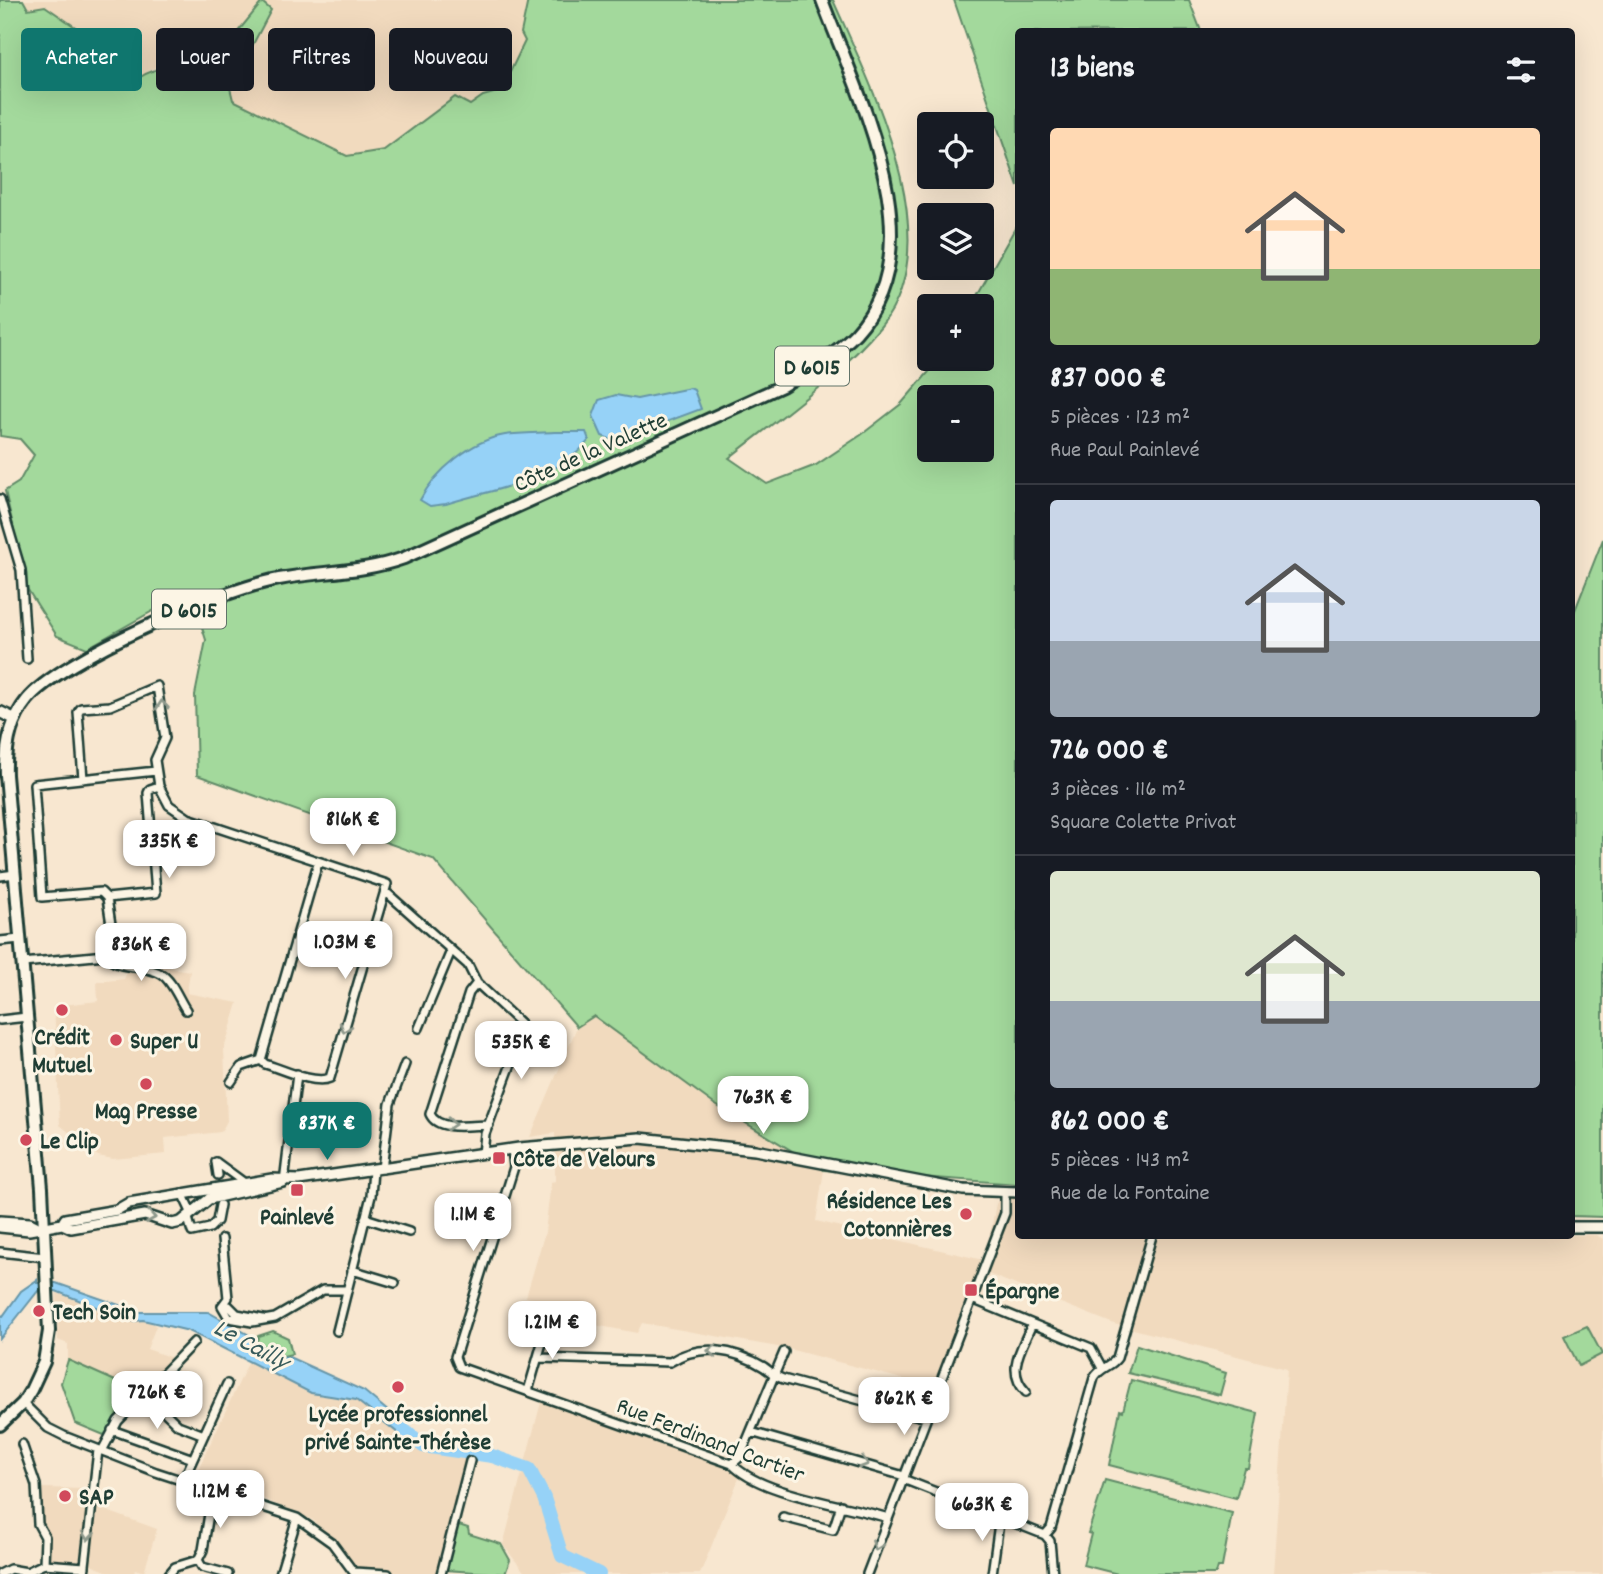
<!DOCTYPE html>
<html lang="fr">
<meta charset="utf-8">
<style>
body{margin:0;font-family:Dekko,sans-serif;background:#20242c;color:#f1f3f6;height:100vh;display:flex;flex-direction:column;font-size:26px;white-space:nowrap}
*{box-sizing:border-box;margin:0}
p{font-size:23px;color:#9ea1a6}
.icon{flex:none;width:38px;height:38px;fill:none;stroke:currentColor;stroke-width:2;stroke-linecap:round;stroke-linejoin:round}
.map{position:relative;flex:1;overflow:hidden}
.sheet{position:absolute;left:1015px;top:28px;width:560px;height:1211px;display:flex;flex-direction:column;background:#171b24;border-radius:7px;box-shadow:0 7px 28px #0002}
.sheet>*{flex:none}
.hud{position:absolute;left:21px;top:28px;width:665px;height:63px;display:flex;gap:14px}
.fabs{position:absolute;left:917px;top:112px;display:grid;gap:14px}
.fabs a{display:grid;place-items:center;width:77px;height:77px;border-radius:7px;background:#171b24;box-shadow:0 7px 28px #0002;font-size:35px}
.price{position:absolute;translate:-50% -60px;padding:0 16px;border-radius:14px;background:#fff;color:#222;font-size:23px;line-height:46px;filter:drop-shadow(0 2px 4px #0008)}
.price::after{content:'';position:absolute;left:50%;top:42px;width:21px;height:16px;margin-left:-10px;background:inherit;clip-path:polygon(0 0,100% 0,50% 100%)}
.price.active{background:#0f766e;color:#fff}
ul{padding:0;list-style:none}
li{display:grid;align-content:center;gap:14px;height:371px;padding:0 35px}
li+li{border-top:2px solid #363941}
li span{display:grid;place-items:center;height:217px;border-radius:7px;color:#555}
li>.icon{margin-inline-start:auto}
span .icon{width:126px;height:126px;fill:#fffc;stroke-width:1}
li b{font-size:30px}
h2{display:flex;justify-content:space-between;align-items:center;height:84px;padding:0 35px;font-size:30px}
.tag{padding:0 24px;border-radius:7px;background:#171b24;box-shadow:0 7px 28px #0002;font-size:24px;line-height:63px}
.tag.active{background:#0f766e;color:#fff}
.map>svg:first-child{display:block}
</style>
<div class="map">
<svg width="1603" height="1574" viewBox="0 0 1603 1574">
<rect width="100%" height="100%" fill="#f8e7d0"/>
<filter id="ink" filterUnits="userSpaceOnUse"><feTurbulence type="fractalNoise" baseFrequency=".0143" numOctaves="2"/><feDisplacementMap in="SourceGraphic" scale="14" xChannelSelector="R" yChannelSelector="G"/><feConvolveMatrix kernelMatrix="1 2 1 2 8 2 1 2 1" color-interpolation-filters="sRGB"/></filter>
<g filter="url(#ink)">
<path fill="#f1dabe" d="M 23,0 L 528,0 L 521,33 L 525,41 L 501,92 L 483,96 L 470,105 L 455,97 L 384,150 L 347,156 L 233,100 L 229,88 L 271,10 L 262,2 L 206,71 L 174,65 L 153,68 L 137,79 L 81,31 L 46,6 L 28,9 Z
M 133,962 L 190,971 L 187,993 L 238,1003 L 224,1049 L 227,1121 L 221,1132 L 165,1138 L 166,1154 L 113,1159 L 98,1156 L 60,1125 L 54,1006 L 98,1001 L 97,982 L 124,979 L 128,971 L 132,971 Z
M 594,1015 L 714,1104 L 824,1170 L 816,1221 L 983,1260 L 936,1388 L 789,1349 L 642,1323 L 637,1333 L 574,1321 L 575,1309 L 526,1297 L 545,1232 L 551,1182 L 555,1181 L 555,1133 L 530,1137 L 577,1027 Z
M 1018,1184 L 1018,1236 L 1596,1235 L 1603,1239 L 1603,1574 L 1273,1574 L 1287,1369 L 1114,1324 L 983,1272 L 996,1204 L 1007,1185 Z
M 57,1293 L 117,1315 L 119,1312 L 150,1322 L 156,1326 L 147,1349 L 175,1359 L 140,1392 L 68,1360 L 68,1344 L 58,1340 Z
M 249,1361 L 318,1395 L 356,1399 L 367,1404 L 413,1448 L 439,1455 L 468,1458 L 436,1574 L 404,1574 L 358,1567 L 313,1520 L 241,1489 L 239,1495 L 194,1478 Z
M 544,1391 L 742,1461 L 744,1466 L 700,1574 L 526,1574 L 503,1545 Z
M 39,1488 L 90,1489 L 80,1560 L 49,1561 L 47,1536 L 40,1520 Z
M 96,1507 L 157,1529 L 144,1572 L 135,1569 L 134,1574 L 114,1574 L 88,1564 Z"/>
<path fill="#a3d99c" stroke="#618b68" stroke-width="2" fill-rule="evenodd" d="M 0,0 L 23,0 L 28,9 L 45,6 L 81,31 L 137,79 C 161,63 179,65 206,71 L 262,2 L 271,10 L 230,88 L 233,100 L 347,156 L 384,150 L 455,97 L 470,105 L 483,96 L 501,91 L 525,41 L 521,33 L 528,0 L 833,0 C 870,84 951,241 881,326 C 841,375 779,418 729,458 L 767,484 L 816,465 L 861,435 L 901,404 L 940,359 L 982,359 L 982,306 L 971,306 L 1018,223 L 1018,1184 L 824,1170 L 714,1104 L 594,1016 L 577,1027 L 433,859 L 197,775 L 195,695 L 206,640 L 190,590 L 87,648 L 57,636 L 28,590 L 5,491 L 19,482 L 34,455 L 20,439 L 0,436 ZM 929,397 L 982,397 L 982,450 L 929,450 Z
M 954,0 L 1189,0 L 1201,31 L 1018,32 L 1018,187 Z
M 1603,539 L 1603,1217 L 1572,1216 L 1572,618 Z
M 1587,1326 L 1602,1354 L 1579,1366 L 1564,1336 Z
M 273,1331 L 288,1338 L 292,1354 L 283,1356 L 257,1343 L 258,1336 Z
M 1137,1345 L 1226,1373 L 1220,1395 L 1128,1373 Z
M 68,1360 L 140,1392 L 104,1435 L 75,1423 L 61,1383 Z
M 1131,1380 L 1258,1413 L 1248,1468 L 1244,1468 L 1236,1498 L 1109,1465 L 1120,1410 L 1123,1411 Z
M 1105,1480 L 1232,1513 L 1222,1567 L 1218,1567 L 1216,1574 L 1118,1574 L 1083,1565 L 1091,1534 L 1088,1533 Z
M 456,1524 L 468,1528 L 469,1534 L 501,1544 L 510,1560 L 505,1574 L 445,1570 Z"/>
<path fill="#96d2f7" stroke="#6696a9" stroke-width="2" d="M 690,388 L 694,390 L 701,409 L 615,441 L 602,436 L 593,416 L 599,400 L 616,395 L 637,399 Z
M 554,432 L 586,432 L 589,440 C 557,481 493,489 446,504 L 430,506 L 420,500 C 435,471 472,440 505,435 C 521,433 538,433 554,432 Z
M 37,1280 L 37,1283 L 56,1283 L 139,1312 L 208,1312 L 251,1336 L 257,1346 L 276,1356 L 289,1357 L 364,1391 L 420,1438 L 417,1448 L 356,1400 L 311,1393 L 189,1331 L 143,1320 L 133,1321 L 134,1317 L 118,1311 L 116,1315 L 56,1291 L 38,1291 L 0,1339 L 0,1315 L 3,1316 L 21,1291 Z"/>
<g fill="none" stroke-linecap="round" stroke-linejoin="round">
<path stroke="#96d2f7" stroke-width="14" d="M 404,1430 L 423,1446 L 492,1456 L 529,1469 L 544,1498 L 562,1556 L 599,1574"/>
<defs>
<path id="minor" d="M 0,499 L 21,570 L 27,659
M 156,771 L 34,784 L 42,897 L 101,892 L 107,898 L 156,893 L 148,793 L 150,789 L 159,786
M 83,779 L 78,712 L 81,708 L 110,706 L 157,686 L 165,738 L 155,760 L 159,786 L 169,805 L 188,818 L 387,884 L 330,1078 C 314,1085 282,1069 265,1064 L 261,1060
M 0,876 L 15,874
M 386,892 L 468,965 L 477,983 L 520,1023 L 520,1040 L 485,1134 L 483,1154
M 0,941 L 20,939
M 105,955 C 120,972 143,963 161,974 C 172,980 179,1000 186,1010
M 23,963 L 105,955 L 112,931 L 107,898
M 477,983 L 469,993 L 430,1114 C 438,1132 472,1125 489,1125
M 0,1020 L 27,1017
M 419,1028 L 451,951
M 261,1060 L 318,863
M 231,1082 L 241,1067 L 261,1060
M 512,1149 L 514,1167 L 455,1357 L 459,1367 L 732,1464 C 761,1495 847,1505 888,1518
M 216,1162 L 246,1184
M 216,1162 L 218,1175
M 382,1169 L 390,1104 L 405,1064
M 284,1182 L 297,1074
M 182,1193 L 191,1212
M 188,1218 L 192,1232 L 210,1228 L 217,1221 L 220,1205
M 365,1218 L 409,1232
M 222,1239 L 228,1298 L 222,1306 L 229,1318 L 252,1322 L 275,1318 L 323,1290 L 346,1290
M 0,1252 L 45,1257
M 352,1270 L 395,1283
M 972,1299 L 1091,1348 L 1102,1368
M 229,1306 L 237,1314 L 263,1319
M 337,1331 L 371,1196 L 373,1170
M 539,1358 L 670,1362 C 700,1343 734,1349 764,1367 C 771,1372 775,1376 783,1379 L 926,1418
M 528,1391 L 547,1326 L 556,1319
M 1026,1392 C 1005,1371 1022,1348 1032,1324
M 145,1393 L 178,1425 L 204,1435
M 23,1403 L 48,1428 L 64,1436 L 156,1472 L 297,1518 L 332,1543 L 355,1574
M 112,1430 L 193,1459
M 751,1432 L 904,1476
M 102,1451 L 118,1421 L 194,1342
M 732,1464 L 740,1457 L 784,1352
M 903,1479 L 1045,1535 L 1050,1541 L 1053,1574
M 183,1481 L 227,1384
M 783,1517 L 833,1530 L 841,1505
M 1045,1535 L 1051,1528 L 1094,1378 C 1100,1367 1111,1367 1117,1358 L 1152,1236
M 198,1560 L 202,1567 L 228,1574
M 44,1564 L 85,1567
M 354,1572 L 388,1574
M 0,1574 L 10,1569 L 27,1572 L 44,1564 L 45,1537 L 38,1524 L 36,1485 L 22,1444
M 84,1574 L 98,1450
M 169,1574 L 175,1567 L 198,1560 L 203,1550 L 213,1490
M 280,1574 L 297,1518
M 441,1574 L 470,1461
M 867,1574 L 1005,1213 L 1005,1192
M 992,1574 L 1000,1516"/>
<path id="tertiary" d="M 0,1221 L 30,1223 L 36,1226
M 62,1224 L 65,1219 L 117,1210 L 129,1203 L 272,1179 L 299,1180 L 519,1148 L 640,1138 L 755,1150 L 963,1190 L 1018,1192
M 0,1227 L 29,1230 L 62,1224 L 71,1228 L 145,1215 L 172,1224 L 181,1222 L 209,1199 L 283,1182
M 1572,1227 L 1603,1227"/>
<path id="secondary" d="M 0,712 L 15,719"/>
<path id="primary" d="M 0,1425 L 23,1403 L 31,1390 L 44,1362 L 49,1331 L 42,1188 L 6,775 C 5,748 9,722 27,700 C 61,658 223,589 279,579 C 322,571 362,573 404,558 L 782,386 C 807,370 835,355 856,333 C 937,245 857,94 822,0"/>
</defs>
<use href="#minor" stroke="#1f3d34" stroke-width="12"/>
<use href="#tertiary" stroke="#1f3d34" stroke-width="14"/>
<use href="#secondary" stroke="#1f3d34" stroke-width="15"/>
<use href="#primary" stroke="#1f3d34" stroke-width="16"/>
<use href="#minor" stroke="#fcf5e5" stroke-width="7"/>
<use href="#tertiary" stroke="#fcf5e5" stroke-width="9"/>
<use href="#secondary" stroke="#fcf5e5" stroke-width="10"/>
<use href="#primary" stroke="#fcf5e5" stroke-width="10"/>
</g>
<defs><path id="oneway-chevron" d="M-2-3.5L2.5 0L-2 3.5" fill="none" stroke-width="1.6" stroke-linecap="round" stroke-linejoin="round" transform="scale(1.75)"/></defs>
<g stroke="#8e998c">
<use href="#oneway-chevron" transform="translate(162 705) rotate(-95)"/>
<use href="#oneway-chevron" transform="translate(345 1028) rotate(107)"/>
<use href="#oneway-chevron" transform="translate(451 1124) rotate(4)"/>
<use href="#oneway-chevron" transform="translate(151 1217) rotate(10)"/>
<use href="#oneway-chevron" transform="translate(712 1351) rotate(-177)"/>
<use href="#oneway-chevron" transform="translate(864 1463) rotate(16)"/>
<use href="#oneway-chevron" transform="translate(88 1536) rotate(96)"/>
<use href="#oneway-chevron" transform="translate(877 1546) rotate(110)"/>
</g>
</g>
<g fill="#d1495b" stroke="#fcf5e5" stroke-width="2.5">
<circle cx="62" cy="1010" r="7"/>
<circle cx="116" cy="1040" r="7"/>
<circle cx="146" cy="1084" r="7"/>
<circle cx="26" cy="1140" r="7"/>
<rect x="492" y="1151" width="14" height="14" rx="3.5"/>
<rect x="290" y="1183" width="14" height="14" rx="3.5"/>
<circle cx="966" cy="1214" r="7"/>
<rect x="964" y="1283" width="14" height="14" rx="3.5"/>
<circle cx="39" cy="1311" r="7"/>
<circle cx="398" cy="1387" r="7"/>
<circle cx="65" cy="1496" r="7"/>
</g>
<g text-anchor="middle" stroke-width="6" stroke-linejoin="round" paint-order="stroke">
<g fill="#fcf5e5" stroke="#617469" stroke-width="2">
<rect x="775" y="346.5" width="74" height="39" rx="5"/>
<rect x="152" y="589.5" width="74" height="39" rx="5"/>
</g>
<g font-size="23" font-weight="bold" fill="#1f3d34">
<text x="812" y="374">D 6015</text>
<text x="189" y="617">D 6015</text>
</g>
<g font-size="24" fill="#1f3d34" stroke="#fcf5e5">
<text transform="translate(590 451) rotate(-24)" y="8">Côte de la Valette</text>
<text transform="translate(711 1439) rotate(21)" y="8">Rue Ferdinand Cartier</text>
</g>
<g font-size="24" font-weight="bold" fill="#1f3d34" stroke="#fcf5e5" text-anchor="start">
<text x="62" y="1044" text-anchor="middle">Crédit<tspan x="62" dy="28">Mutuel</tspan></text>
<text x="130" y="1048">Super U</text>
<text x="146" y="1118" text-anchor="middle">Mag Presse</text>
<text x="40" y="1148">Le Clip</text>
<text x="513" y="1166">Côte de Velours</text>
<text x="952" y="1208" text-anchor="end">Résidence Les<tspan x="952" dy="28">Cotonnières</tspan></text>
<text x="297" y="1224" text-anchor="middle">Painlevé</text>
<text x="985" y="1298">Épargne</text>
<text x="53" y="1319">Tech Soin</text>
<text x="398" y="1421" text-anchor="middle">Lycée professionnel<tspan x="398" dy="28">privé Sainte-Thérèse</tspan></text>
<text x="79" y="1504">SAP</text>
</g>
<g font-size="26" font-style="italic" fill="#375b5b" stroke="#fcf5e5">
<text transform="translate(252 1343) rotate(28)" y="9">Le Cailly</text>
</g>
</g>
</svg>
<div class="fabs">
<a><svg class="icon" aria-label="locate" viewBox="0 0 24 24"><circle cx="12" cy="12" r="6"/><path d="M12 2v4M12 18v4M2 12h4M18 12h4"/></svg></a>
<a><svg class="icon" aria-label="layers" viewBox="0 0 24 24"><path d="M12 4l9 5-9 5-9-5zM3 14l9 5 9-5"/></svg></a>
<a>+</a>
<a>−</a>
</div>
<b class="price" style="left:353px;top:858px">816K €</b>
<b class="price" style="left:169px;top:880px">335K €</b>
<b class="price" style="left:345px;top:981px">1.03M €</b>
<b class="price" style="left:141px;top:983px">836K €</b>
<b class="price" style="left:521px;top:1081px">535K €</b>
<b class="price" style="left:763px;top:1136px">763K €</b>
<b class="price active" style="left:327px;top:1162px">837K €</b>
<b class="price" style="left:473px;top:1253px">1.1M €</b>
<b class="price" style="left:552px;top:1361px">1.21M €</b>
<b class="price" style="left:157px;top:1431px">726K €</b>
<b class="price" style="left:904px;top:1437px">862K €</b>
<b class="price" style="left:220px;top:1530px">1.12M €</b>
<b class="price" style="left:982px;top:1543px">663K €</b>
<div class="hud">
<a class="tag active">Acheter</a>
<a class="tag">Louer</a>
<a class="tag">Filtres</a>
<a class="tag">Nouveau</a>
</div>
<section class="sheet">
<h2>13 biens<svg class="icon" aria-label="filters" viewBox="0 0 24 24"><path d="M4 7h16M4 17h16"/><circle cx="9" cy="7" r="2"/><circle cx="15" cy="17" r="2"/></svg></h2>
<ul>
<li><span style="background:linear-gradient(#ffd9b3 65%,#8fb573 0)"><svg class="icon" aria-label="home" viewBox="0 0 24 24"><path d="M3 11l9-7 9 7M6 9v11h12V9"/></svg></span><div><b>837 000 €</b><p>5 pièces · 123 m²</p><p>Rue Paul Painlevé</p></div></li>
<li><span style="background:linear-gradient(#c9d6e8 65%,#9aa5b1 0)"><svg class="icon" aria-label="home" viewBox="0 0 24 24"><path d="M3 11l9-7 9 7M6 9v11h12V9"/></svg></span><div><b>726 000 €</b><p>3 pièces · 116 m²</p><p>Square Colette Privat</p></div></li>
<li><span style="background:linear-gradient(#dfe7d0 60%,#9aa5b1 0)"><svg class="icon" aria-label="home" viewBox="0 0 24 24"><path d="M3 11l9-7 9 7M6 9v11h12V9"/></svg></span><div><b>862 000 €</b><p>5 pièces · 143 m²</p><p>Rue de la Fontaine</p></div></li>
</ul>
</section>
</div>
